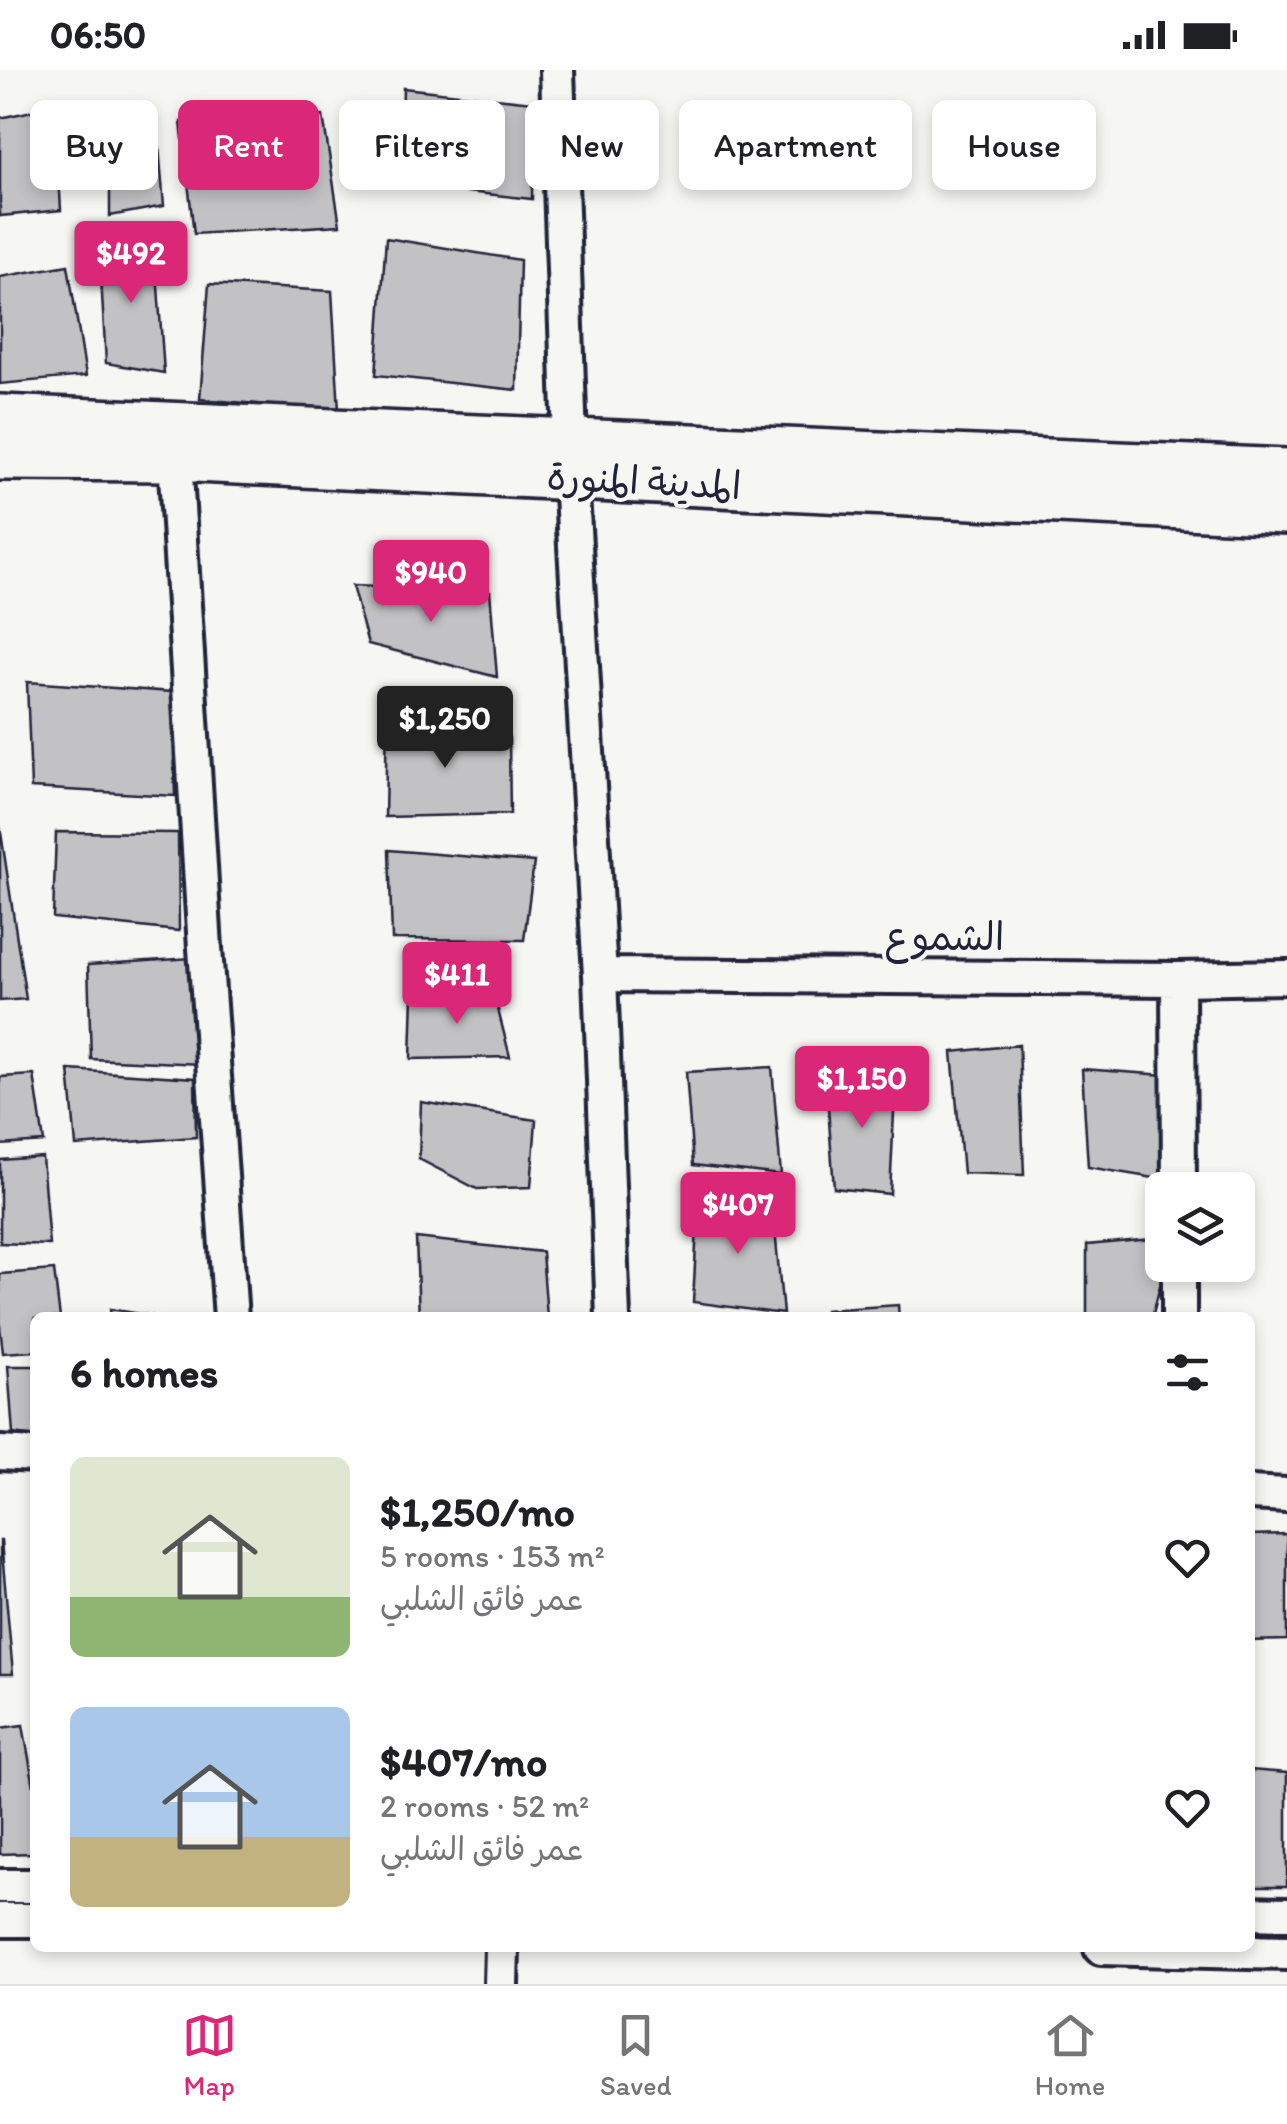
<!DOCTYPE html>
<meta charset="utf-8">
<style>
body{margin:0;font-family:Itim,"Playpen Sans Arabic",sans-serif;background:#f2f2f2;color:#202124;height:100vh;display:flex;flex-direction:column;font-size:38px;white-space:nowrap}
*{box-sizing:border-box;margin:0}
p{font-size:32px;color:#757577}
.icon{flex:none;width:55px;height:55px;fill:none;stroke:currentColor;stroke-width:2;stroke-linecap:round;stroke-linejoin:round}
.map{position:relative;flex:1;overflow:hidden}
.sheet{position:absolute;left:30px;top:1242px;width:1225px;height:640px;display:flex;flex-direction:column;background:#fff;border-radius:15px;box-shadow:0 5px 15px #0003}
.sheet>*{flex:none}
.banner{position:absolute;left:30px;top:30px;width:1228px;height:90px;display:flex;gap:20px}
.tools{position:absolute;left:1145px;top:1102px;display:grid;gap:20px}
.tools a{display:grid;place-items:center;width:110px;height:110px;border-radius:15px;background:#fff;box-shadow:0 5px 15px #0003;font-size:50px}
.price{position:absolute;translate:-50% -85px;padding:0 22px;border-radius:10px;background:#db2777;color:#fff;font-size:32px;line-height:65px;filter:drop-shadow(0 2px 5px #0008)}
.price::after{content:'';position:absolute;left:50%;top:60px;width:30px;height:22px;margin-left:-15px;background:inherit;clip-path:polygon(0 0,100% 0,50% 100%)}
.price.active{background:#222;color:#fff}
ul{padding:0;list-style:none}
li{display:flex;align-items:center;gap:30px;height:250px;padding:0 40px}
li span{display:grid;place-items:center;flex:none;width:280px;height:200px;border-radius:15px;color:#555}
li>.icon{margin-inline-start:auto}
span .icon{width:120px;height:120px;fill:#fffc;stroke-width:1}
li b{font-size:42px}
h2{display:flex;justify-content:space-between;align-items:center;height:120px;padding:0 40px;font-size:42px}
.pill{padding:0 35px;border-radius:15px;background:#fff;box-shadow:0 5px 15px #0003;font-size:35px;line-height:90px}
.pill.active{background:#db2777;color:#fff}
.status{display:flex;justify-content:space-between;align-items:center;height:70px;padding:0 50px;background:#fff;direction:ltr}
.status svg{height:28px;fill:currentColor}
.dock{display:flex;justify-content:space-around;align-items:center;height:140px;border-top:2px solid #e0e0e0;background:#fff;font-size:28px;color:#757577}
.dock a{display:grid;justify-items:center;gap:5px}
.dock .active{color:#db2777}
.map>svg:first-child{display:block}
</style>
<div class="status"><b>06:50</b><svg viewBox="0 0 49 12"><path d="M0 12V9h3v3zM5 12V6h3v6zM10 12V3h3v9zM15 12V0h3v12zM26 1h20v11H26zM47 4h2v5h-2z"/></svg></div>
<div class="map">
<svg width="1287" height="1914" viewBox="0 0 1287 1914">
<rect width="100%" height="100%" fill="#f6f6f2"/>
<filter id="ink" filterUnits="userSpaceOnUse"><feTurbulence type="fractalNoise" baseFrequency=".01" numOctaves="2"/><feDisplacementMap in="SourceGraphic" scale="20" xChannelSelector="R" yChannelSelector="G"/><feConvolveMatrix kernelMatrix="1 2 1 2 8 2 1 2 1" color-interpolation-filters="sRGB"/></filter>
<g filter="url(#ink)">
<path fill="#c2c2c4" stroke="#22223b" stroke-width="2.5" d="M 403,18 L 533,32 L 532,129 L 400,115 Z
M 55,36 L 61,140 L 0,146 L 0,48 Z
M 323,46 L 340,155 L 194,164 L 181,52 Z
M 158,65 L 164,136 L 110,146 L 110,68 Z
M 386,168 L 520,190 L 517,320 L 376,305 Z
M 155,173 L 164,303 L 106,293 L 99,174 Z
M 68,195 L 86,306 L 0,314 L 0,207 Z
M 209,214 L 332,221 L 339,341 L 200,329 Z
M 352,516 L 490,521 L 497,607 L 368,574 Z
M 27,612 L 172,622 L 175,726 L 31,718 Z
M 387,647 L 509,668 L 510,744 L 385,747 Z
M 0,756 L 26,929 L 0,931 Z
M 56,762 L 178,763 L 179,861 L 53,848 Z
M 389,780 L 534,792 L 524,870 L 392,869 Z
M 192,888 L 202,994 L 91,989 L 88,895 Z
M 413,924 L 494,924 L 510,987 L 411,989 Z
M 1019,975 L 1024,1105 L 963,1103 L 952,982 Z
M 772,997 L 781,1105 L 693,1095 L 686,1002 Z
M 1082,999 L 1165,1005 L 1160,1109 L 1088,1097 Z
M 69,1000 L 195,1008 L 196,1067 L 76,1076 Z
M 896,1002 L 890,1124 L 834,1118 L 826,1010 Z
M 34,1005 L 44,1072 L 0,1075 L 0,1007 Z
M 421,1032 L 536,1050 L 531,1117 L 477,1119 L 419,1089 Z
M 42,1087 L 49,1175 L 0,1173 L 0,1090 Z
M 772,1128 L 783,1244 L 693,1232 L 698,1138 Z
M 416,1168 L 542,1182 L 547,1247 L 419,1248 Z
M 1162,1168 L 1162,1195 L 1165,1195 L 1152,1248 L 1087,1248 L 1087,1175 Z
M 54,1200 L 60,1248 L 35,1248 L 35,1281 L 3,1283 L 0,1257 L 0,1204 Z
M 898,1235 L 899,1248 L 824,1248 L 825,1240 Z
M 110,1239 L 165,1248 L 111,1248 Z
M 8,1296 L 35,1296 L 35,1367 L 13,1364 Z
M 1287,1464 L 1287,1570 L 1250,1571 L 1250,1465 Z
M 0,1471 L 1,1471 L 13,1604 L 0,1604 Z
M 23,1655 L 35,1722 L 35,1783 L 0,1784 L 0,1658 Z
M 1250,1700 L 1287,1703 L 1287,1816 L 1250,1816 Z"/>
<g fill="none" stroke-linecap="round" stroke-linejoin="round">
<defs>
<path id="street" d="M 557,0 L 570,371
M 175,388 L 205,878 L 231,1248
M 571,407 L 600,905 L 613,1248
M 600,905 L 1178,909 L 1287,907
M 1178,909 L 1179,1120
M 1179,1195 L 1179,1248
M 0,1383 L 35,1385
M 1250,1423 L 1287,1425
M 0,1816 L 35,1816
M 1250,1843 L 1287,1844
M 0,1850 L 35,1850
M 1101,1878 L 1287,1883
M 501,1914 L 502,1878"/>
<path id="secondary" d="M 0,348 L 1287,402
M 0,387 L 175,388 L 1287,441"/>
</defs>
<use href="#street" stroke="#22223b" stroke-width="40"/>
<use href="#secondary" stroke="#22223b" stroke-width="52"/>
<use href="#street" stroke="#f6f6f2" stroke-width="32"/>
<use href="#secondary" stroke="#f6f6f2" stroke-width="45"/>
</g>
</g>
<g text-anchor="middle" stroke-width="8" stroke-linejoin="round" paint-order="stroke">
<g font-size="38" fill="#22223b" stroke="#f6f6f2">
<text transform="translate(644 411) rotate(3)" y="13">المدينة المنورة</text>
<text x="944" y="880">الشموع</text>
</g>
</g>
</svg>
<div class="tools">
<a><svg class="icon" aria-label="layers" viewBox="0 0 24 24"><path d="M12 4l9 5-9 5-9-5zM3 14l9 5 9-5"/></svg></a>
</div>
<b class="price" style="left:131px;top:236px">$492</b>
<b class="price" style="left:431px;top:555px">$940</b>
<b class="price active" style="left:445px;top:701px">$1,250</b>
<b class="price" style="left:457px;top:957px">$411</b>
<b class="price" style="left:862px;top:1061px">$1,150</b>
<b class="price" style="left:738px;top:1187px">$407</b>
<div class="banner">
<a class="pill">Buy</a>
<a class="pill active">Rent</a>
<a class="pill">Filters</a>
<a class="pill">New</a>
<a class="pill">Apartment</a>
<a class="pill">House</a>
</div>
<section class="sheet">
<h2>6 homes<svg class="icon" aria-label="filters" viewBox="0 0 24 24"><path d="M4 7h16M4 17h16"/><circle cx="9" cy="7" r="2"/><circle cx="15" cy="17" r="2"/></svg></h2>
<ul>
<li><span style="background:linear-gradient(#dfe7d0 70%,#8fb573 0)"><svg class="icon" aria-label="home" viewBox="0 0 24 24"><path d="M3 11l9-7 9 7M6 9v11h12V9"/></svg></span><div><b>$1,250/mo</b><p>5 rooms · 153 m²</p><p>عمر فائق الشلبي</p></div><svg class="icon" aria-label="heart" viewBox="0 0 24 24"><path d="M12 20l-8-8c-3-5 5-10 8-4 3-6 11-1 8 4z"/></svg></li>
<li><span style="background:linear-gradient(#a9c7e8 65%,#c2b280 0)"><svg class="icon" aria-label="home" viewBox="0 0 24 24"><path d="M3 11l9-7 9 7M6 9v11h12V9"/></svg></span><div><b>$407/mo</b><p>2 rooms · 52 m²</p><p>عمر فائق الشلبي</p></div><svg class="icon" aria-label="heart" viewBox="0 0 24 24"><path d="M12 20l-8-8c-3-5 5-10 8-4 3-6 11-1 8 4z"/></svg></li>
</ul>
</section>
</div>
<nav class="dock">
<a class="active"><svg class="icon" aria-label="map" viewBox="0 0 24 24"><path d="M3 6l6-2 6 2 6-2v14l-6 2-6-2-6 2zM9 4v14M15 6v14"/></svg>Map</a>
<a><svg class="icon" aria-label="saved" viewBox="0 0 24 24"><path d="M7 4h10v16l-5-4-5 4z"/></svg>Saved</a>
<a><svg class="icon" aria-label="home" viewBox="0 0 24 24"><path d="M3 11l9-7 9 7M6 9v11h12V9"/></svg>Home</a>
</nav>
